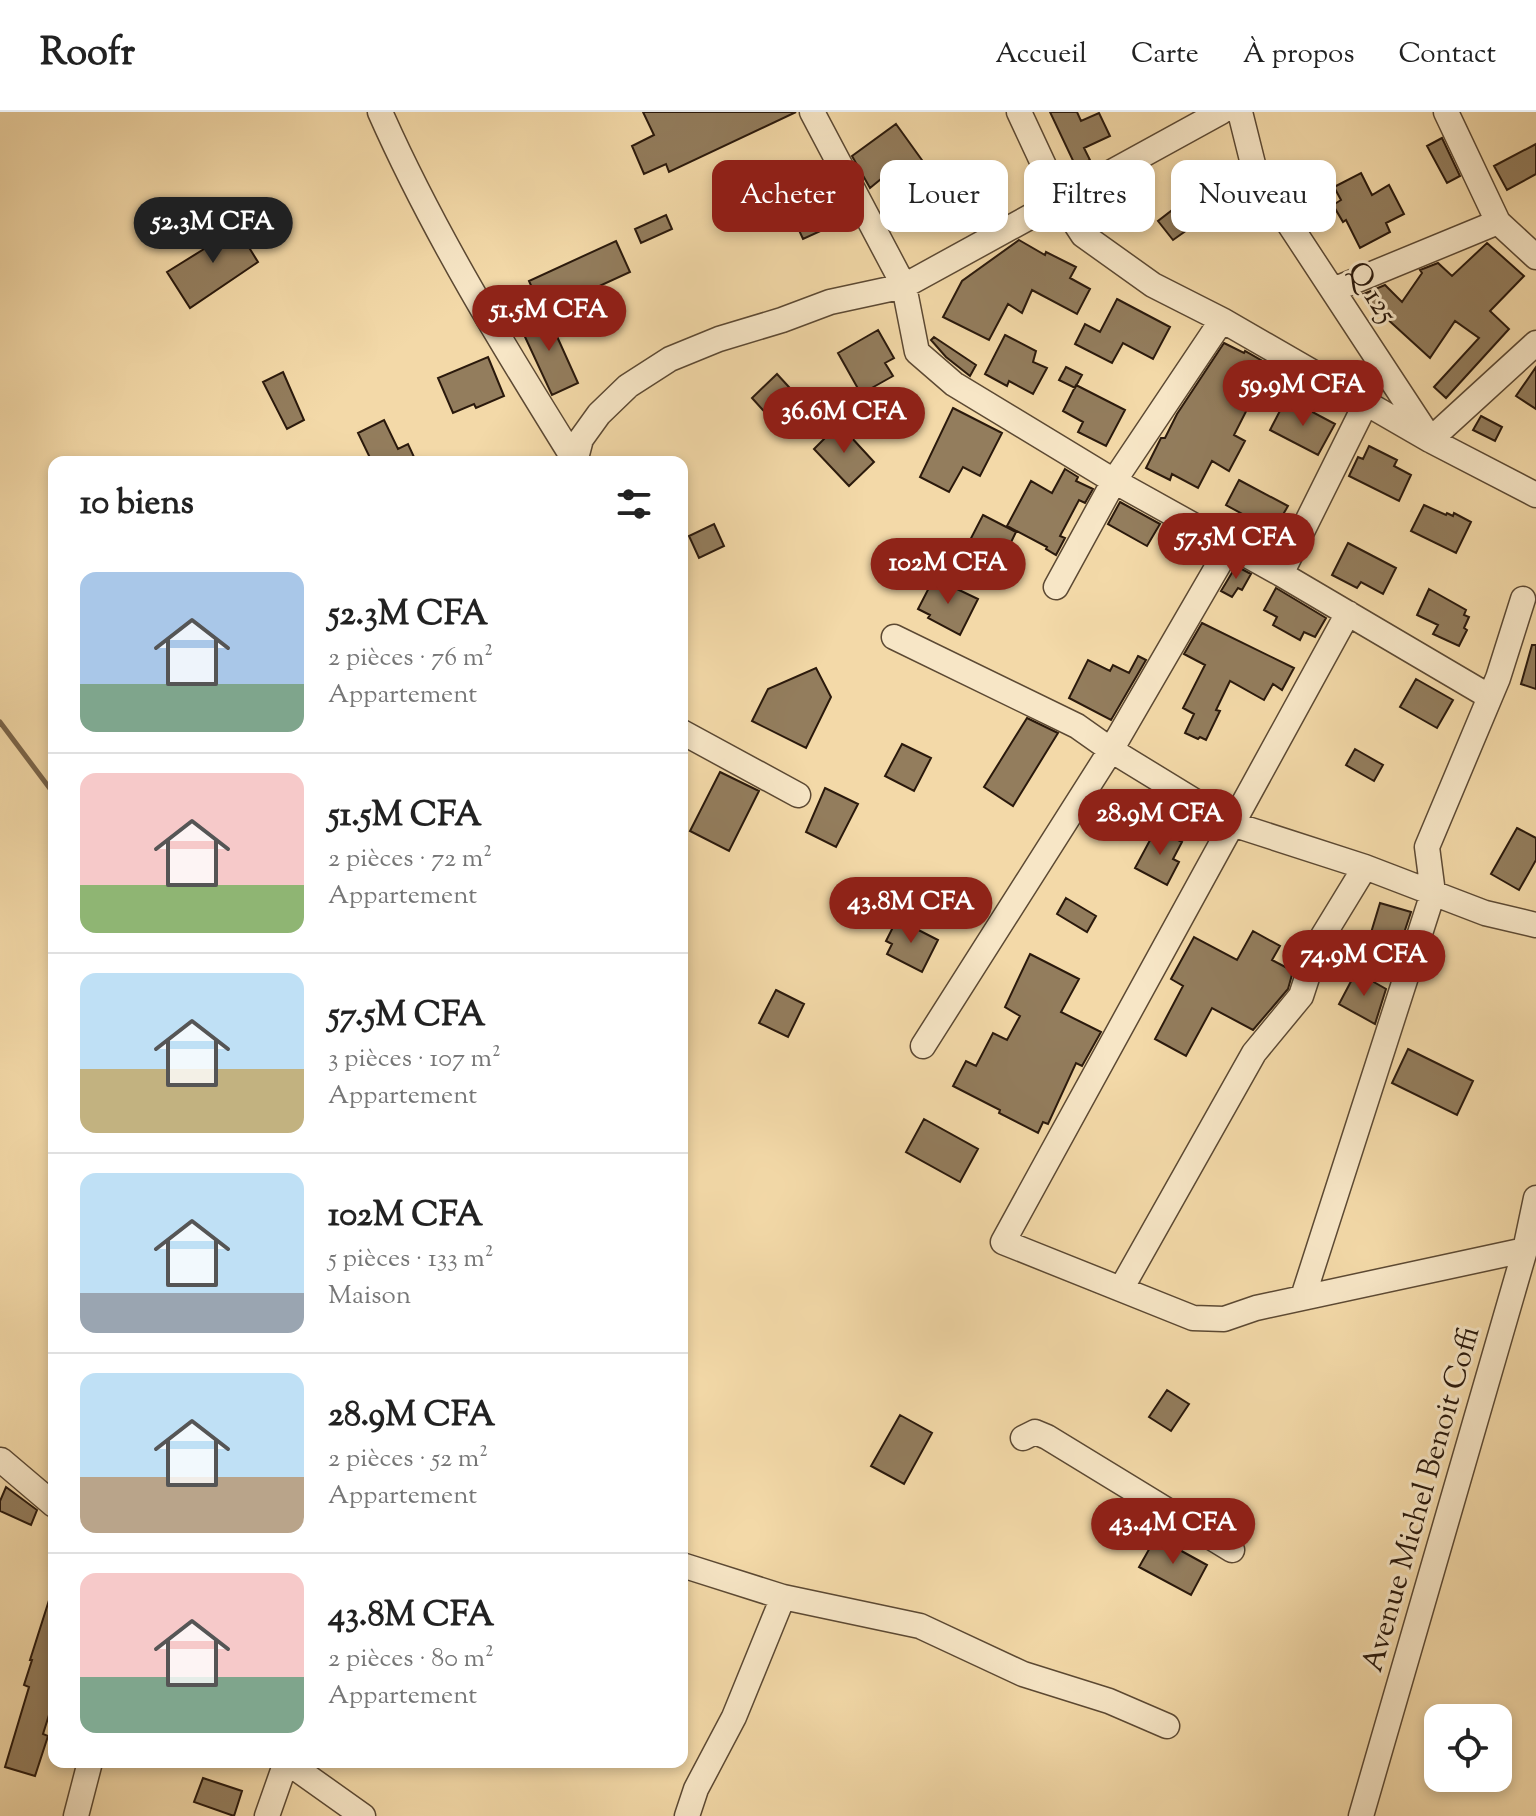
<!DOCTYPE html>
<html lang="fr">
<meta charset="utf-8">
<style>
body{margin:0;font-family:"Sorts Mill Goudy",serif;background:#f6f6f6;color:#222;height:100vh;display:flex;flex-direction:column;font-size:30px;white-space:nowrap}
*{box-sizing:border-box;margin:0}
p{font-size:26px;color:#767676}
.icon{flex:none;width:44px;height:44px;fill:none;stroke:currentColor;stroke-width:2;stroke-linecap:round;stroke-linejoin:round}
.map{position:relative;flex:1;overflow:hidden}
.panel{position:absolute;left:48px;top:344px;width:640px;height:1312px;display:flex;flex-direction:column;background:#fff;border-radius:16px;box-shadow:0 4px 12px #0003}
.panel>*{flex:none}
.hud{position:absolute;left:712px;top:48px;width:704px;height:72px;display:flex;gap:16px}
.fabs{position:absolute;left:1424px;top:1592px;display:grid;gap:16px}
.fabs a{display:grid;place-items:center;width:88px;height:88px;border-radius:16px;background:#fff;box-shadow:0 4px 12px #0003;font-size:40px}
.price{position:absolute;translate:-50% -68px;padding:0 18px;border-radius:28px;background:#8f2418;color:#fff;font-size:26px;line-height:52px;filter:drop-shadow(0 2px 4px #0008)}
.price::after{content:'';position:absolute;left:50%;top:48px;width:24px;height:18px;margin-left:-12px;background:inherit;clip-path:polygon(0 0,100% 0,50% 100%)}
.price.selected{background:#222;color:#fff}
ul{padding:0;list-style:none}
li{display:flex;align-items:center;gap:24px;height:200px;padding:0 32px}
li+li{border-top:2px solid #e0e0e0}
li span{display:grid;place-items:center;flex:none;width:224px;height:160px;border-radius:16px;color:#555}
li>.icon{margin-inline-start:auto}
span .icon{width:96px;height:96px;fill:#fffc;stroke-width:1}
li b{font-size:34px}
h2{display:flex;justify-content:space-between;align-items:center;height:96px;padding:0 32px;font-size:34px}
.tag{padding:0 28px;border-radius:16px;background:#fff;box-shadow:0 4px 12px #0003;font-size:28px;line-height:72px}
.tag.selected{background:#8f2418;color:#fff}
header{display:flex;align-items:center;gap:48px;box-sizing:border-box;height:112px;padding:0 40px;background:#fff;border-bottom:2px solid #e0e0e0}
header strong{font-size:38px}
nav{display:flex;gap:44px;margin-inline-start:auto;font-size:28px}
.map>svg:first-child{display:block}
</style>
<header>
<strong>Roofr</strong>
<nav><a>Accueil</a><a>Carte</a><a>À propos</a><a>Contact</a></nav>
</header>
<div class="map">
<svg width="1536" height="1704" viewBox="0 0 1536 1704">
<rect width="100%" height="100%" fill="#f3d9a8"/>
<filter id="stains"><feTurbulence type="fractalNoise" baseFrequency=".0025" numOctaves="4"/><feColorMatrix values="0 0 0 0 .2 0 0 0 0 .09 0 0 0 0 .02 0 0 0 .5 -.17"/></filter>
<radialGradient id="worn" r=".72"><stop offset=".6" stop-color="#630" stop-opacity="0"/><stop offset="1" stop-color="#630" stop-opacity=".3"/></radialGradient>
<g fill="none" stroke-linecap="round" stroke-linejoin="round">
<path stroke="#7a654a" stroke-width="5" d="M 0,610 L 54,682"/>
</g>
<path fill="#937d5d" stroke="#2a190c" stroke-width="2" d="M 643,0 L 796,0 L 669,60 L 666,52 L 644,62 L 632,34 L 654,23 Z
M 1050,0 L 1077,0 L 1081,9 L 1099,1 L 1110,24 L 1084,36 L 1090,48 L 1076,55 Z
M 896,12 L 932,62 L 908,79 L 892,58 L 870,76 L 852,44 Z
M 1442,26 L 1460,64 L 1447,71 L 1427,34 Z
M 1536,32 L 1536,62 L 1507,78 L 1494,54 Z
M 1361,61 L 1372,83 L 1389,73 L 1404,102 L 1386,111 L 1390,120 L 1360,136 L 1346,108 L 1343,110 L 1333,93 L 1341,88 L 1334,75 Z
M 815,66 L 836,112 L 803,127 L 782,81 Z
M 1184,89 L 1196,104 L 1184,114 L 1187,118 L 1173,128 L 1158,109 Z
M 666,103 L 672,117 L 641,131 L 635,117 Z
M 232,108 L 258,150 L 190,196 L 167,160 L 212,132 L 207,124 Z
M 1019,128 L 1045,143 L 1046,140 L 1076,155 L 1070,166 L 1090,177 L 1077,202 L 1032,178 L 1022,201 L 1008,192 L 989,228 L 943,205 L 962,169 Z
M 616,129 L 630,160 L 543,200 L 529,169 Z
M 1487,131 L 1524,164 L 1490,199 L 1509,217 L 1446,286 L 1434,275 L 1479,226 L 1455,209 L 1430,246 L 1361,183 L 1385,173 L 1402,190 L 1422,161 L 1420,158 L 1438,151 L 1452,164 Z
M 1117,187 L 1170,215 L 1153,247 L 1123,231 L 1112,251 L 1075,232 L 1085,212 L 1100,220 Z
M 546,200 L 578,271 L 552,283 L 519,212 Z
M 878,218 L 894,246 L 885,251 L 893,264 L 861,282 L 838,241 Z
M 1005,223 L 1036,239 L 1033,250 L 1047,256 L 1033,282 L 1009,269 L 1007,274 L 985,262 Z
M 934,225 L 976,253 L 970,264 L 946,245 L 931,228 Z
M 1224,231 L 1244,241 L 1245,239 L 1282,260 L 1276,271 L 1264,264 L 1234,323 L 1245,329 L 1229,359 L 1212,349 L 1198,376 L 1172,362 L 1170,368 L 1146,356 L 1161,326 L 1165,326 L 1177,302 Z
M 488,245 L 504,284 L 476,296 L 474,292 L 453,301 L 438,266 Z
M 1066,255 L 1082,263 L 1075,276 L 1059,268 Z
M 1536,255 L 1536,297 L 1516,284 Z
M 283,260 L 304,308 L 287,317 L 263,270 Z
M 777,262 L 810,298 L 797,311 L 782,295 L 770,306 L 752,286 Z
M 1076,273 L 1125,298 L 1106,334 L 1078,320 L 1083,310 L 1063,299 Z
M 1284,291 L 1304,302 L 1307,297 L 1335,312 L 1318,343 L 1270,318 Z
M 953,296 L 1002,321 L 980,364 L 963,355 L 949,380 L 920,365 Z
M 850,297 L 861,309 L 851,319 L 840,307 Z
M 1481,304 L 1502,315 L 1495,329 L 1473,318 Z
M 384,308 L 398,337 L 408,332 L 414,345 L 404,350 L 372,350 L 358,321 Z
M 839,312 L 874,350 L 849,374 L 814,337 Z
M 1369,334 L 1397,348 L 1394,354 L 1411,363 L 1399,389 L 1349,364 L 1358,345 L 1363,347 Z
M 1065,357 L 1078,365 L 1076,369 L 1093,377 L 1085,391 L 1079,388 L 1060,424 L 1065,426 L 1056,443 L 1046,437 L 1047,435 L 1007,414 L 1031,369 L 1052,381 Z
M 1239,368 L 1288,394 L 1281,406 L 1275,403 L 1264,424 L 1240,411 L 1244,403 L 1226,393 Z
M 1120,390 L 1160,412 L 1147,434 L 1108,412 Z
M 1424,393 L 1446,403 L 1447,401 L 1453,404 L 1454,401 L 1471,410 L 1456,441 L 1411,419 Z
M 983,403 L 1016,420 L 1002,449 L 968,432 Z
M 714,412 L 724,434 L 699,446 L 689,424 Z
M 1348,431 L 1396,456 L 1383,482 L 1361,470 L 1357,476 L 1332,463 Z
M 1236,454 L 1251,462 L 1242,478 L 1238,476 L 1232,485 L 1221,479 Z
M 934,466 L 978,487 L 960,523 L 928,506 L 930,503 L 918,497 Z
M 1276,476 L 1326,506 L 1315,525 L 1304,520 L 1300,528 L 1273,513 L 1277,505 L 1264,498 Z
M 1429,477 L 1466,498 L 1464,503 L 1469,505 L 1464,516 L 1467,518 L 1459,534 L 1433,522 L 1438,513 L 1417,503 Z
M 1202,511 L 1294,556 L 1282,578 L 1273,572 L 1264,588 L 1230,569 L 1216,598 L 1220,599 L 1206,628 L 1200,625 L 1198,627 L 1185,621 L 1194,602 L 1183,596 L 1205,553 L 1184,542 Z
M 1532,533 L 1536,533 L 1536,577 L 1521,572 Z
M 1138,544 L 1146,548 L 1111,608 L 1069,586 L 1088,548 L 1110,559 L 1113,553 L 1129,561 Z
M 816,556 L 831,585 L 806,636 L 752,609 L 768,577 Z
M 1416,567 L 1453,588 L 1437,616 L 1400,595 Z
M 1027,606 L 1058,621 L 1013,694 L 984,675 Z
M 902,632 L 931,646 L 914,679 L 885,664 Z
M 1355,637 L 1383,653 L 1374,669 L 1346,653 Z
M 720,660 L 759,679 L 729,739 L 690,719 Z
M 825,676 L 858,692 L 836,735 L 806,720 Z
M 1517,716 L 1536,726 L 1536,748 L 1519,778 L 1491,762 Z
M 1156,717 L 1182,730 L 1173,747 L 1179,750 L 1167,773 L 1135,756 Z
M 1066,786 L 1096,804 L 1087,820 L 1057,802 Z
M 1380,791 L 1411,800 L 1400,833 L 1370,824 Z
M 897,807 L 938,828 L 922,860 L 887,842 L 892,832 L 886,829 Z
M 1253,819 L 1280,834 L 1272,848 L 1293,859 L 1288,877 L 1253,918 L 1212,896 L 1186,944 L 1155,927 L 1183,874 L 1171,867 L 1194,825 L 1237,848 Z
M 1030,842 L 1079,867 L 1061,900 L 1101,920 L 1082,954 L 1076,951 L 1048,1012 L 1043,1010 L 1038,1021 L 999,1001 L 1000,998 L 953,974 L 966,949 L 976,954 L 993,921 L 1007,928 L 1020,904 L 1005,895 Z
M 1356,860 L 1386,877 L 1375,912 L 1339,892 Z
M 776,878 L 804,892 L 788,925 L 759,911 Z
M 1408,937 L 1473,969 L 1457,1003 L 1392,971 Z
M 924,1007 L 978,1037 L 960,1070 L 906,1040 Z
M 1167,1278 L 1189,1292 L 1171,1319 L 1149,1305 Z
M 900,1303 L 932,1321 L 904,1372 L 871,1354 Z
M 6,1375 L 37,1398 L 31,1413 L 0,1399 L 0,1389 Z
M 1156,1425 L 1207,1453 L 1191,1483 L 1139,1455 Z
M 51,1482 L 54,1482 L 54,1587 L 43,1622 L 48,1624 L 35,1664 L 5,1655 L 29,1575 L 24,1573 L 32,1548 L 30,1548 Z
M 203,1666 L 242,1679 L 234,1704 L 194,1690 Z"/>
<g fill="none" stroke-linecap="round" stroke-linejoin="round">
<defs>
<path id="minor" d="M 380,0 C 434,122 504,235 575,349
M 812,0 L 904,174 L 917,240 L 954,272 L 1114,369 L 1281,462 L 1490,585
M 1019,0 L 1060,88 L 1083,123 L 1153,173 L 1222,208 L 1430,328 L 1536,383
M 1240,0 L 1255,60 L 1427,322
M 1446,0 L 1498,110 L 1536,145
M 1333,178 L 1498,110
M 1430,328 L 1536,231
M 575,350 L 581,327 L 599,302 L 628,274 L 670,247 L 719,227 L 782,208 L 830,190 L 904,174 L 1221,0
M 1281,462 L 1366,291
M 1056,475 L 1114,369 L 1222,208
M 1348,501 L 1003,1130 L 1193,1206 L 1224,1207 L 1256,1196 L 1525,1138
M 894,525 L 1077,614 L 1111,638 L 1232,712 L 1365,755 L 1485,801 L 1536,813
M 682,620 L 798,683
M 923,934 L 1111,638 L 1230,433
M 1121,1177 L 1254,941 L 1301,884 L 1318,832 L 1365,755
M 1303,1185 L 1433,781 L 1427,735 L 1498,566 L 1523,487
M 1023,1326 L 1035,1320 L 1047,1325 L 1232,1438
M 1,1348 L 54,1393
M 682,1453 L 783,1485 L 920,1514 L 1023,1562 L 1109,1589 L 1167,1614
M 287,1650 L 363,1704
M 76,1704 L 90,1650
M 267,1704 L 286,1650
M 687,1704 L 696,1677 L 734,1605 L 783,1485
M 1361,1704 L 1525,1138 L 1536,1086"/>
</defs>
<use href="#minor" stroke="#5c4933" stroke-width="27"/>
<use href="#minor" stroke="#f7e6c6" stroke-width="24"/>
</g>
<g text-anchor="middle" stroke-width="6" stroke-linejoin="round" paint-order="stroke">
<g font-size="30" fill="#2a190c" stroke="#f7e6c6">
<text transform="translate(1373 180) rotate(57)" y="10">Q 125</text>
<text transform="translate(1420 1387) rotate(-74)" y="10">Avenue Michel Benoit Coffi</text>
</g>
</g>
<rect width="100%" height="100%" filter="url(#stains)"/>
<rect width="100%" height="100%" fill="url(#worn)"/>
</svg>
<div class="fabs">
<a><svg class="icon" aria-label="locate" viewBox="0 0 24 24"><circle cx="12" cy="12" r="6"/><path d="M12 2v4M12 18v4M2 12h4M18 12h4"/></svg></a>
</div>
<b class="price selected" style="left:213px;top:153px">52.3M CFA</b>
<b class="price" style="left:549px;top:241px">51.5M CFA</b>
<b class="price" style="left:1303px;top:316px">59.9M CFA</b>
<b class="price" style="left:844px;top:343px">36.6M CFA</b>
<b class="price" style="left:1236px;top:469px">57.5M CFA</b>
<b class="price" style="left:948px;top:494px">102M CFA</b>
<b class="price" style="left:1160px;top:745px">28.9M CFA</b>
<b class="price" style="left:911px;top:833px">43.8M CFA</b>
<b class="price" style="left:1364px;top:886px">74.9M CFA</b>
<b class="price" style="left:1173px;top:1454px">43.4M CFA</b>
<div class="hud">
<a class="tag selected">Acheter</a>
<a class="tag">Louer</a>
<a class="tag">Filtres</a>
<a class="tag">Nouveau</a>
</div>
<section class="panel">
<h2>10 biens<svg class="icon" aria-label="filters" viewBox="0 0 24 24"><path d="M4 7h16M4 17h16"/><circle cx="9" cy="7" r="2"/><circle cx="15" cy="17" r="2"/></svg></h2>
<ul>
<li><span style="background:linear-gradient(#a9c7e8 70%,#7fa58c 0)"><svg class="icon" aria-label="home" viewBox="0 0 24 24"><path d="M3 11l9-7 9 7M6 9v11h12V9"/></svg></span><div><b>52.3M CFA</b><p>2 pièces · 76 m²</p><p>Appartement</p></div></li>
<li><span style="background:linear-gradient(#f6c9c9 70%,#8fb573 0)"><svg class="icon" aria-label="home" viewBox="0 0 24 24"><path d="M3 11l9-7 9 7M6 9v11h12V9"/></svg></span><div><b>51.5M CFA</b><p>2 pièces · 72 m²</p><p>Appartement</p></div></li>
<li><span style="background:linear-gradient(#bfe0f5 60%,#c2b280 0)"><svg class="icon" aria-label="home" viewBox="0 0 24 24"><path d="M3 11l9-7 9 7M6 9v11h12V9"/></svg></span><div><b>57.5M CFA</b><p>3 pièces · 107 m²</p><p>Appartement</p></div></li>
<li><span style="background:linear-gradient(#bfe0f5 75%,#9aa5b1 0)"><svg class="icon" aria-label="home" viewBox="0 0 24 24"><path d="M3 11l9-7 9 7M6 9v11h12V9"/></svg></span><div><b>102M CFA</b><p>5 pièces · 133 m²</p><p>Maison</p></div></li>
<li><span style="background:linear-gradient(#bfe0f5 65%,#b9a48a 0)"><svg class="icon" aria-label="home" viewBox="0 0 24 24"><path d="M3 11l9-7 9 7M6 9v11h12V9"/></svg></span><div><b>28.9M CFA</b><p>2 pièces · 52 m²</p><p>Appartement</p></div></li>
<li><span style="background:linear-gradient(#f6c9c9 65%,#7fa58c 0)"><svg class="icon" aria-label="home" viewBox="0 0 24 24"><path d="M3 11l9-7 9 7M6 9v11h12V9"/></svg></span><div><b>43.8M CFA</b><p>2 pièces · 80 m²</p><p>Appartement</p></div></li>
</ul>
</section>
</div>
